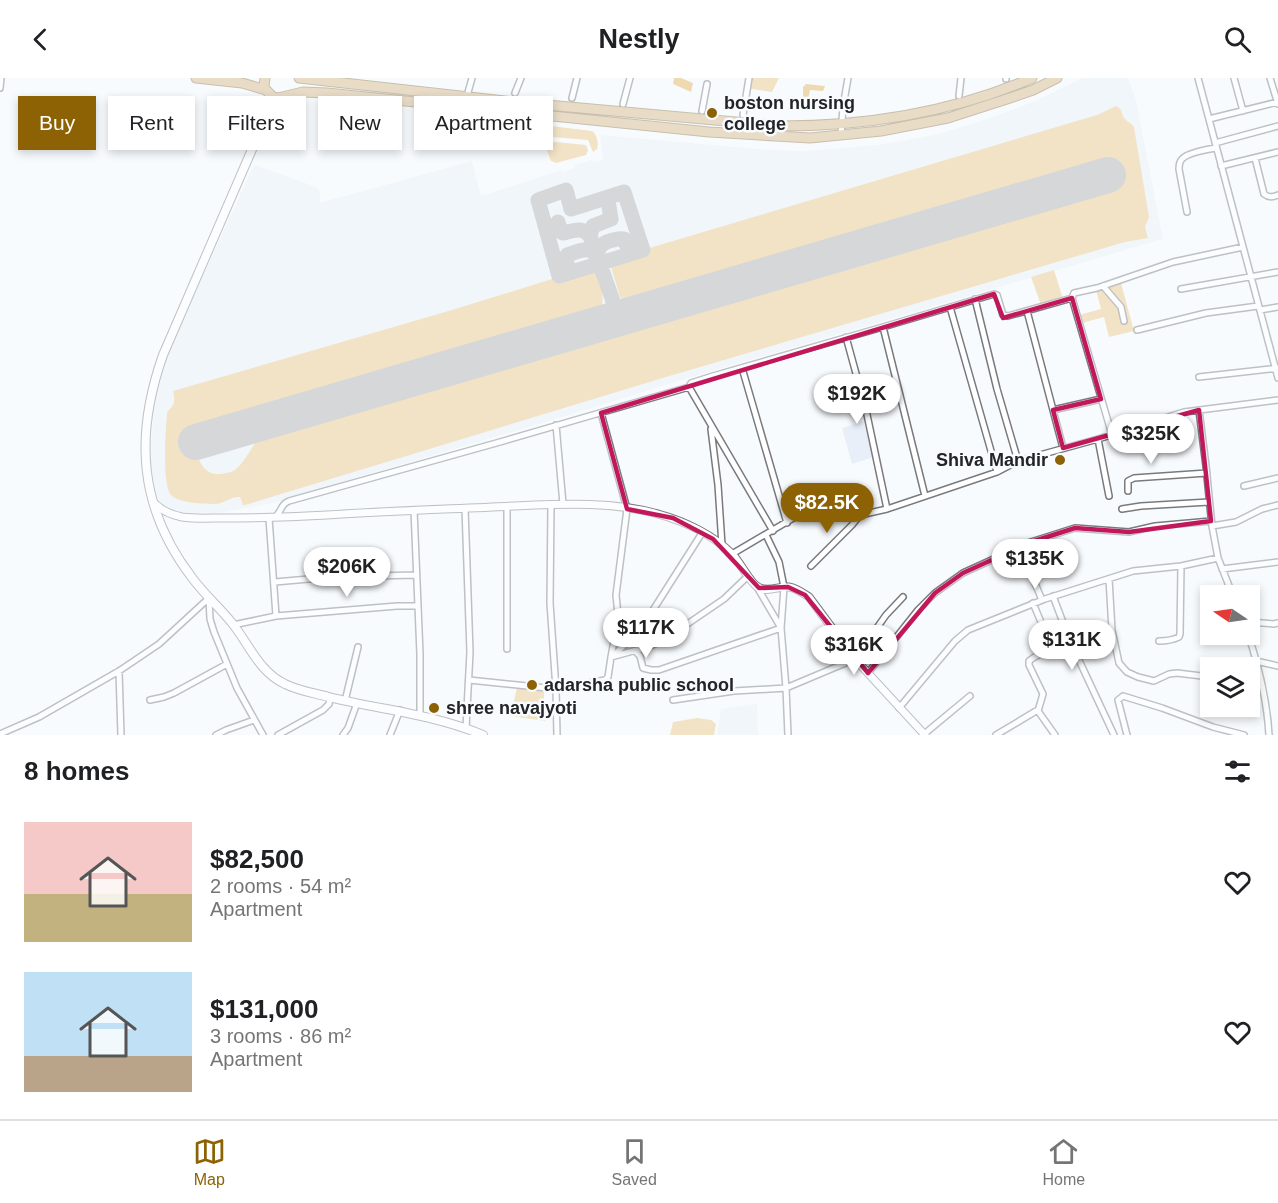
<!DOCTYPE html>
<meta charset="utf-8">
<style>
body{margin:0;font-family:Arial,sans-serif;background:#f2f2f2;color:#202124;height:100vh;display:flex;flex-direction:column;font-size:22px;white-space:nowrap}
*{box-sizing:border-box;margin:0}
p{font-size:20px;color:#757577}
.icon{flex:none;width:33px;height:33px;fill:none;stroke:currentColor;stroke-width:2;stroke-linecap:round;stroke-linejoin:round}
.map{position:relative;height:657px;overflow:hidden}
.details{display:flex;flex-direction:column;background:#fff;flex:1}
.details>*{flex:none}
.top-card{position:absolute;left:18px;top:18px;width:600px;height:54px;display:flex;gap:12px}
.needle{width:39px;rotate:283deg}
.fabs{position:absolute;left:1200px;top:507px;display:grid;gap:12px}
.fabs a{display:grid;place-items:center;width:60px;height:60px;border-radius:0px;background:#fff;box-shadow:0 3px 9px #0003;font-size:30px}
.price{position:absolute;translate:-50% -51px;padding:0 14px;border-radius:21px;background:#fff;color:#222;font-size:20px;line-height:39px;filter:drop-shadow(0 2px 3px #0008)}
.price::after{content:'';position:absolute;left:50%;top:36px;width:18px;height:14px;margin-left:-9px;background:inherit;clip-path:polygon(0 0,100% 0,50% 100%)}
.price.on{background:#8c6204;color:#fff}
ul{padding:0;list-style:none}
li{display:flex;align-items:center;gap:18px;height:150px;padding:0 24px}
li span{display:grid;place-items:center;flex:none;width:168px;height:120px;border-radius:0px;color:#555}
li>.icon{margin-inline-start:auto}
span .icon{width:72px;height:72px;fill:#fffc;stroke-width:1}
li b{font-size:26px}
h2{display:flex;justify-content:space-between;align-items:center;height:72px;padding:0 24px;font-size:26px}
.tag{padding:0 21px;border-radius:0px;background:#fff;box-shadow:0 3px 9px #0003;font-size:21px;line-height:54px}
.tag.on{background:#8c6204;color:#fff}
header{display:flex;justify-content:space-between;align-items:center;height:78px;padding:0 24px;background:#fff;font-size:27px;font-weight:600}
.dock{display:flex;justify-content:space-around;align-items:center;height:84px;border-top:2px solid #e0e0e0;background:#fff;font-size:16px;color:#757577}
.dock a{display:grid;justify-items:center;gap:3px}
.dock .on{color:#8c6204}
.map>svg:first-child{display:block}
</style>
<header><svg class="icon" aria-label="back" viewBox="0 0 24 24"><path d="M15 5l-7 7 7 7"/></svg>Nestly<svg class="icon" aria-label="search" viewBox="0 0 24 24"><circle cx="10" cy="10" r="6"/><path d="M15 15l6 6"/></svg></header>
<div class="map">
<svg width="1278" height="657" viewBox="0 0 1278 657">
<rect width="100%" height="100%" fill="#f8fbfe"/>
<path fill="#e9eff9" d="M 1083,0 L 1128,0 L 1136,22 L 1163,161 L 685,301 L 563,339 L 355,400 L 278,424 L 214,436 L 178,434 L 163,429 L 158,424 L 155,415 L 151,385 L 151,368 L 154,329 L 156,311 L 161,295 L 167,278 L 199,206 L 252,91 L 255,87 L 316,109 L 320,114 L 320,125 L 472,83 L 481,118 L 562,92 L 563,94 L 575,90 L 575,87 L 592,82 L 593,84 L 603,82 L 600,57 L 770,72 L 805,73 L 879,67 L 938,56 L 978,44 L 1007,34 L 1035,23 Z
M 864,343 L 874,379 L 852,386 L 842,350 Z
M 757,626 L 758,657 L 717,657 L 721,631 Z"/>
<path fill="#edc583" d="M 752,0 L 779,0 L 772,14 L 751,11 Z
M 1116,28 C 1123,31 1121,36 1125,41 C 1128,45 1132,45 1134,49 L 1149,139 L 1145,149 L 1148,160 L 1125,164 L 666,299 L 245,427 L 243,427 L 240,419 C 231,418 224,426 214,426 C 205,426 179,425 172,418 C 161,408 166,350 167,335 C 169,331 171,330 173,327 C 175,323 174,317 173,313 L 452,232 L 594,188 C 599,204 611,226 593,239 L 192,357 C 196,372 199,397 219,396 C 223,396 229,395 233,393 C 243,387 250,372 257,362 L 1115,110 L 1108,88 L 633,226 L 626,224 L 620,219 L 609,182 L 1097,37 Z
M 543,47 L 592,53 C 597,56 599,66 597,71 L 593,74 L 588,62 L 540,58 L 538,53 L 539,49 Z
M 546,63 L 586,67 L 588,72 L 586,77 L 556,85 L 551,83 L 544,65 Z
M 1054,192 L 1063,221 L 1041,227 L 1031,199 Z
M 1121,205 L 1134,253 L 1109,259 L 1104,239 L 1082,245 L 1079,237 L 1101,231 L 1096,212 Z
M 644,548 L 652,556 L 656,564 L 618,576 Z
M 517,609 L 544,613 L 545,643 L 511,638 Z
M 697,640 L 711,642 L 716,646 L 714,657 L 670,657 L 673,644 Z"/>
<path fill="#e4af54" d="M 674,0 L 681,0 L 693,5 L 691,14 L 673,6 Z
M 806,6 L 825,8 L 823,13 L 810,12 L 808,22 L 803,20 L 803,9 Z"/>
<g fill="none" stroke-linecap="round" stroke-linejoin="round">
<path stroke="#aaacae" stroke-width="15" d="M 566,112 L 571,131 L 624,114 L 643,172 L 559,198 L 538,122 Z
M 558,144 L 561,154 L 563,155 C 574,153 582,148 590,158 L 614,226 C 618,234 624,237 633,236
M 590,158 L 593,148 L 611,141 L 609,128
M 567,185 L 566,179 L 567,177 C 580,173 587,167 598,178 C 598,174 598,170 601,168 C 605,163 619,160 624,161 L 626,166
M 600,246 C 609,242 614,237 614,226"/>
<path stroke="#aaacae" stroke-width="36" d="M 196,364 L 1108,97"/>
<defs>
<path id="minor" d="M 1006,0 L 1006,1
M 1198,0 L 1278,300
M 1234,0 L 1243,33
M 1270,0 L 1278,26
M 0,10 L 1,0
M 515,15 L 521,0
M 467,18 L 472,0
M 959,18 L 961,0
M 572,20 L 577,0
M 623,26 L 630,0
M 702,33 L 707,6
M 743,37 L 749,0
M 1209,41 L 1278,24
M 841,57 L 843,29 L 848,0
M 1215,65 L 1278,48
M 1255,80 L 1264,116 C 1269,120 1272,119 1278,117
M 1221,88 L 1278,74
M 1187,134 L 1179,91 C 1179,88 1180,83 1182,81 C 1187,75 1208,71 1216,70
M 1103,208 L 1121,229 L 1124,243
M 1181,211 L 1278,194
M 1072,220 L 1112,357
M 975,221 L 997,311 L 1018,383
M 950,229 L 997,394
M 1260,232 L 1278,229
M 1027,233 L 1063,370
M 1137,252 L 1206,235 L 1258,228
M 846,259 L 866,332 L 887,431
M 742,290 L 787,445
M 1199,299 L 1278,290
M 689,309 L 773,453
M 1053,332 L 1101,321
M 1199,332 L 1206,388 L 1212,448 L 1218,480 L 1233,518
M 601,335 L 627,431 L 616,517 L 618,537 L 617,547 L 611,579
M 556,347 L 563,426
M 711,351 L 718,407 L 722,467
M 1098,361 L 1109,418
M 1244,408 L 1278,400
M 1128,413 L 1128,403 L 1134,400 L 1207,395
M 925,418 L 883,249 L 994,216 L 997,217 L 1003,237 L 1008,238 L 1072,220 L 1074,215 L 1097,210 L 1173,184 L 1243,169
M 507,429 L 507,571
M 465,430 L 470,574 L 466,650
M 1122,431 L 1141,428 L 1209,424
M 414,432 L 420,576 L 420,636
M 275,439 C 282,434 280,426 289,423 L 500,364 L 689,309 L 691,305 L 713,298 L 883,249
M 1212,448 L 1236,444 L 1262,431 L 1278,427
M 732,476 L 824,422 C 839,422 848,429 860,437 L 887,431 L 997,394 L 1018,383 L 1098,361 L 1184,334 L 1278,322
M 811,488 L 852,447 L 860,437
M 1029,491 L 1042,522
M 1222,491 L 1278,484
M 1109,501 L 1112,552 L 1119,585 L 1127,594 L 1138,599 L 1154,603 L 1169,596 L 1177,595 L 1210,599
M 275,504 L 331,499 L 416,497
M 757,509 L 781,550 L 786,610 L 788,657
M 1053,518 L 1070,563 L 1114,657
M 209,520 L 210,541 L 214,554 L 237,610 L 263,657
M 1033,525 L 1043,549 L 1052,564 L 1052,568 L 1046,573 L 1033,580 L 1029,583 L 1029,587 L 1043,616 L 1038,633
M 276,538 L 397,528 L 417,528
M 1250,544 L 1274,546 L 1278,545
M 233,547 L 276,538 L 269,440
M 1248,556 C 1259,589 1267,622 1269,657
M 1159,563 C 1166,563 1173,562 1179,559 L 1180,556 L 1181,488
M 635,573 L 640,578 L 643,590 L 651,592 L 659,592 L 781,550 L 784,509 L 779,484 L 766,457
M 613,578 L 641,551 L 702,455
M 1256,583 L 1278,588
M 119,593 L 121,657
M 868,595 L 918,532 L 935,515 L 963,495 L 1031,464 L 1075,450 L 1129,454 L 1155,448 L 1211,443
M 1250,599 L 1260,600
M 469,602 L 556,611 L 550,525 L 551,427
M 150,622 L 164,619 L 174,615 L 227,586
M 673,622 L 734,613 L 786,610 L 855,581 L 886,537 L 903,519
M 345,623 L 358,569
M 899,630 L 955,563 L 968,552 L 1045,521 L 1133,493 L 1181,488 L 1218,480
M 0,656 L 39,639 L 119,593 L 159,566 L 209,520
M 216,657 L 226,652 L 254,642
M 278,657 L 323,632 L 329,626 L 330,619
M 343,657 L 348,650 L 357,625
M 390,657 L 400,632
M 557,657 L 556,611 L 605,602 L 608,599 L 611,579 L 648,569 L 664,562 L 724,521 L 748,498
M 923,657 L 970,618
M 996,657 L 1036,633 L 1038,633 L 1055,657
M 1127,657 L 1118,622 L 1123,618 L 1162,630 L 1213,649 L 1244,657"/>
<path id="tertiary" d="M 154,425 C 162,433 172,437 182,439 C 196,441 210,440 223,440 C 258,440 293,439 327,437 C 389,433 451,431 513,428 C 560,426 613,423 658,436 C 684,443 714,457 733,477 C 740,484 750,505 758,509 C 767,515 779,508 789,509 C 796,510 803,515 809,519 L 855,581 L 925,657"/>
<path id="secondary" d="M 283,20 L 275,27 L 263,46 L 163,277 C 134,359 139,431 193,501 C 205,517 220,530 232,545 C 249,566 259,594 285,606 C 299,613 314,615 329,619 C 381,632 433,636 483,657"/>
<path id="trunk" d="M 196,0 L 242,5 L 266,12 L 273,19 L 278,20 L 303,14 L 327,15 L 709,54 L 810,60 L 881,53 L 948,40 L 1010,20 L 1033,12 L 1057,0
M 265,0 L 264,8 L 266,12
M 299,0 L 514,24 L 780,48 C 866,48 953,34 1032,0"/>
</defs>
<use href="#minor" stroke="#787a7d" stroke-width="8"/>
<use href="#tertiary" stroke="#787a7d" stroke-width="9"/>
<use href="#secondary" stroke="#787a7d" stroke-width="10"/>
<use href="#trunk" stroke="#907750" stroke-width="11"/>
<use href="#minor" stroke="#fff" stroke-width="5"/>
<use href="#tertiary" stroke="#fff" stroke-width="7"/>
<use href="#secondary" stroke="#fff" stroke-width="8"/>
<use href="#trunk" stroke="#d4b686" stroke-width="9"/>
</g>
<path d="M0 0H1278V657H0ZM 994,216 L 1003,240 L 1072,220 L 1101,321 L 1053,332 L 1063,370 L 1199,332 L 1211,443 L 1129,454 L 1075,450 L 1031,464 L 963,495 L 935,515 L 868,595 L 805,517 L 788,509 L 759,510 L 713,461 L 673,440 L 627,431 L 601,335 Z" fill="#f8fbfe" fill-opacity=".55" fill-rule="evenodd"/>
<path fill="none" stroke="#c2185b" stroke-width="4.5" stroke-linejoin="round" d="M 994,216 L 1003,240 L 1072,220 L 1101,321 L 1053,332 L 1063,370 L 1199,332 L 1211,443 L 1129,454 L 1075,450 L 1031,464 L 963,495 L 935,515 L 868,595 L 805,517 L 788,509 L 759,510 L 713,461 L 673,440 L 627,431 L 601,335 Z"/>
<g fill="#8c6204" stroke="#f8fbfe" stroke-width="2">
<circle cx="712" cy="35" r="6"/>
<circle cx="1060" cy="382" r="6"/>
<circle cx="532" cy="607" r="6"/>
<circle cx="434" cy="630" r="6"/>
</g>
<g text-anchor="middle" stroke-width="5" stroke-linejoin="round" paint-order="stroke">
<g font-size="18" font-weight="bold" fill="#232425" stroke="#f8fbfe" text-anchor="start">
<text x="724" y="31">boston nursing<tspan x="724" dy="21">college</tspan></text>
<text x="1048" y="388" text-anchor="end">Shiva Mandir</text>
<text x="544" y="613">adarsha public school</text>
<text x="446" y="636">shree navajyoti</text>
</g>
</g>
</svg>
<div class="fabs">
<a><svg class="needle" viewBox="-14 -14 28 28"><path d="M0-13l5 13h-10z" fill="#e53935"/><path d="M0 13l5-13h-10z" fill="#757577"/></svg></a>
<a><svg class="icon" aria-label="layers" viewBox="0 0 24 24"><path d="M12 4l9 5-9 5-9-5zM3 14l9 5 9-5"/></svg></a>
</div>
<b class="price" style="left:857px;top:347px">$192K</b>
<b class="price" style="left:1151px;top:387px">$325K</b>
<b class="price on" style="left:827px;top:456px">$82.5K</b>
<b class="price" style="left:1035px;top:512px">$135K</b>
<b class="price" style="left:347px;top:520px">$206K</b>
<b class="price" style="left:646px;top:581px">$117K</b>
<b class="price" style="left:1072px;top:593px">$131K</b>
<b class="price" style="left:854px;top:598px">$316K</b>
<div class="top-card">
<a class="tag on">Buy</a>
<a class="tag">Rent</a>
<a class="tag">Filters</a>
<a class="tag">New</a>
<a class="tag">Apartment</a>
</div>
</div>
<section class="details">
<h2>8 homes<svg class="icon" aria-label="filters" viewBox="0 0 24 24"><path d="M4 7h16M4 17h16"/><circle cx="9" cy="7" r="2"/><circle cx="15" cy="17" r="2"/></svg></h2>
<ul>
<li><span style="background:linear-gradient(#f6c9c9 60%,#c2b280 0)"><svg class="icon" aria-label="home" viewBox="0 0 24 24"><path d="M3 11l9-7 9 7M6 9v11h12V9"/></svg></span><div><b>$82,500</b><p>2 rooms · 54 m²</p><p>Apartment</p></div><svg class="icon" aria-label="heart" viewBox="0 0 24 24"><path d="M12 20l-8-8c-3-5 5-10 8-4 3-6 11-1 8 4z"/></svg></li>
<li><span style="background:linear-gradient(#bfe0f5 70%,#b9a48a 0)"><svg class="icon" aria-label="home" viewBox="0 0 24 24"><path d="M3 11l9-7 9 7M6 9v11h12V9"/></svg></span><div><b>$131,000</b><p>3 rooms · 86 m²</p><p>Apartment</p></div><svg class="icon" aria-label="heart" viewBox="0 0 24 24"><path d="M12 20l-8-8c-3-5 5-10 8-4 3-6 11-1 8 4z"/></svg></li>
</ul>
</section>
<nav class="dock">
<a class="on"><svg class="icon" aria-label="map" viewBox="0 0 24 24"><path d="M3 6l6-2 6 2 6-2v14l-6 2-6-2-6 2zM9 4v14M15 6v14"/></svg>Map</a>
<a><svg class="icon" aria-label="saved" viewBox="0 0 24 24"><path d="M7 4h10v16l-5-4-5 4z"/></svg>Saved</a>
<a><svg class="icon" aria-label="home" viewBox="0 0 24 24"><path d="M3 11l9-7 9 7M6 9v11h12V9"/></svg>Home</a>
</nav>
